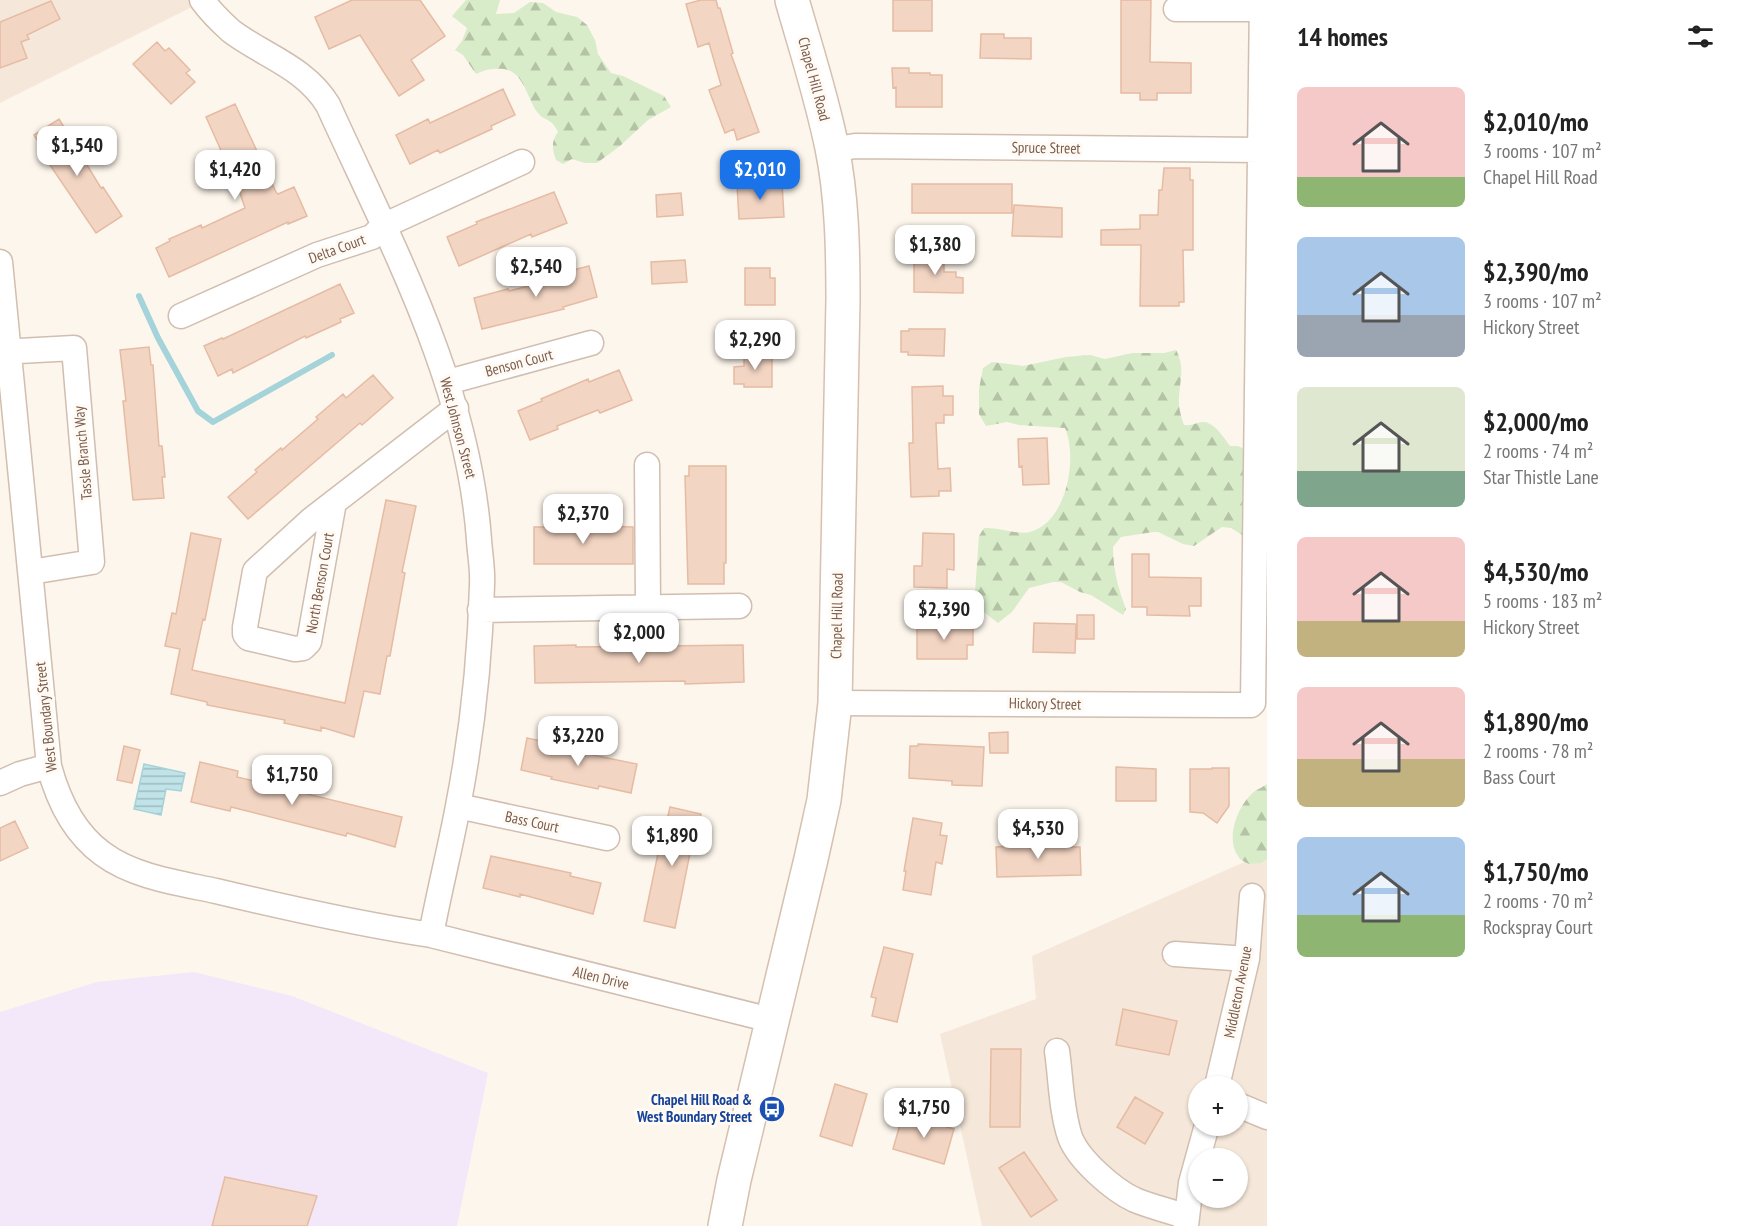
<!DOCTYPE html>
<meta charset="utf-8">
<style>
body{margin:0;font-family:"PT Sans Narrow",sans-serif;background:#f6f6f6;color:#222;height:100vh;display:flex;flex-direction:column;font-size:22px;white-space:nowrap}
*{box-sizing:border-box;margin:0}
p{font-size:20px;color:#767676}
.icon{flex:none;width:33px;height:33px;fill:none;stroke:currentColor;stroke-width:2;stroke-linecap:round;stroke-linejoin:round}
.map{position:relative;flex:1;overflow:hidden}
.sheet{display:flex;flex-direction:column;background:#fff;width:480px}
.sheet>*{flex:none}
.fabs{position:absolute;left:1188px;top:1076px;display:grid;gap:12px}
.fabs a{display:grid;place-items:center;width:60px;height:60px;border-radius:50%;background:#fff;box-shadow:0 2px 4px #0004;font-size:30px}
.price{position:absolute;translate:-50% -51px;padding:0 14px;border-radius:12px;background:#fff;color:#222;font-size:20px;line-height:39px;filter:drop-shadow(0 2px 3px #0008)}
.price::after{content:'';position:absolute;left:50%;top:36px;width:18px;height:14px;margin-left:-9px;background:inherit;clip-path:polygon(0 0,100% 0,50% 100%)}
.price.on{background:#1a73e8;color:#fff}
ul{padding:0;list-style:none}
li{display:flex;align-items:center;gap:18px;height:150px;padding:0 30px}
li span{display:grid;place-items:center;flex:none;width:168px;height:120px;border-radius:9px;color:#555}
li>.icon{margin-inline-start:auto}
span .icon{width:72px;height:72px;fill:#fffc;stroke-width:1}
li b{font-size:26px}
h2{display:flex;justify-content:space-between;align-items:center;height:72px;padding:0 30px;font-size:26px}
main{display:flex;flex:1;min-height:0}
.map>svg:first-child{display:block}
</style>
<main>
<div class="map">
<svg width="1267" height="1226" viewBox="0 0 1267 1226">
<defs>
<pattern id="forest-firs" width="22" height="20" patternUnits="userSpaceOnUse" patternTransform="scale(1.5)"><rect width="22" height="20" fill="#d8ecc9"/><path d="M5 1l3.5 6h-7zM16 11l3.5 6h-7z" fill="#b4c2a5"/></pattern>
<pattern id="water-rules" width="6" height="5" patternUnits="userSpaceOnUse" patternTransform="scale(1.5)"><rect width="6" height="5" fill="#bfe3e8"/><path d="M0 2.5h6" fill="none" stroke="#a0bbbe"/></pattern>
</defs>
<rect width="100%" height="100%" fill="#fdf6ec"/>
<path fill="#f5e8da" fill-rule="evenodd" d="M 0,0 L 206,0 L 0,103 Z
M 1267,852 L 1267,1226 L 982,1226 L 940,1034 L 1036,999 L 1032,956 ZM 1198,1086 L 1238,1086 L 1238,1125 L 1198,1125 ZM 1198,1158 L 1238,1158 L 1238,1197 L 1198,1197 Z"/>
<path fill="#f3e8fa" d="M 194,972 L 292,996 L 488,1073 L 457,1226 L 0,1226 L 0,1012 L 97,982 Z"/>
<path fill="url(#forest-firs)" d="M 466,0 L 500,0 L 496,14 L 514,13 L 530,2 L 543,3 L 556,12 L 577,17 L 587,25 L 595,40 L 598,54 L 611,73 L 623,76 L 664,96 L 671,107 L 648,120 L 620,146 L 597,163 L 585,163 L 572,159 L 563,164 L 556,160 C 552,149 551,141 558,132 C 551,117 545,122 538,113 C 526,98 525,73 504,69 C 494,68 485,69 476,74 L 463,55 L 455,50 L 462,41 L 467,28 L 452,16 Z
M 1176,350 C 1185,366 1180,380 1179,397 C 1178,407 1181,416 1184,425 C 1192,426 1198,422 1204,422 C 1215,423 1224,438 1230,446 L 1238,446 L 1244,449 L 1248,533 L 1242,535 L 1231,528 L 1222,527 L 1194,546 L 1183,544 L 1158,532 L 1153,532 L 1121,537 L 1113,547 C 1113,569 1118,588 1126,609 L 1123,615 L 1091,595 L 1080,592 L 1061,582 L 1053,582 L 1029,588 L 1012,612 L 998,623 L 984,612 L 975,593 L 979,536 L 984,528 C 998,527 1018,535 1030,532 C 1067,522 1078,458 1065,428 L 1019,425 L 1007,422 L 986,426 L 979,414 L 979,389 L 983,368 L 992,362 L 1023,366 L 1066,357 L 1090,355 L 1105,359 L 1132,353 L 1164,353 Z
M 1267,784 L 1267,859 L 1261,863 L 1249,864 C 1245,862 1240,860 1238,856 C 1225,838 1238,804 1255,791 C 1258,789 1263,787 1267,784 Z"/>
<path fill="url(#water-rules)" stroke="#a5d3da" stroke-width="1.5" d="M 144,764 L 185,773 L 181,791 L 166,789 L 161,815 L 134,809 Z"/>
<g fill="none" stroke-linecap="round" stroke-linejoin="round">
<path stroke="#a5d3da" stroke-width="6" d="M 139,296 L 158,338 L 198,411 L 213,422 L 332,355"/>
</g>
<path fill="#f3d5c3" stroke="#e6bba3" stroke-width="1.5" d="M 352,0 L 420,0 L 445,36 L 411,60 L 424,80 L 399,96 L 360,35 L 329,49 L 315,17 Z
M 701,0 L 716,0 L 718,8 L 720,8 L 733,53 L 731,54 L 759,132 L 737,140 L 734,129 L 725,133 L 709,90 L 721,85 L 709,43 L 698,47 L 686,4 Z
M 893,0 L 932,0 L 932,31 L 893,31 Z
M 1121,0 L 1151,0 L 1150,62 L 1191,63 L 1191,93 L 1157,93 L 1157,100 L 1140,100 L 1140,93 L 1121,93 Z
M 51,1 L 60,19 L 27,35 L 29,39 L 21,42 L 27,58 L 0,68 L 0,22 Z
M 981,34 L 1004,34 L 1004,38 L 1031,38 L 1031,59 L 980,58 Z
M 157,42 L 165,51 L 169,48 L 190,70 L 186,73 L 195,82 L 171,104 L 133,64 Z
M 892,68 L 909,68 L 909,73 L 930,73 L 930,75 L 942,75 L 942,107 L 896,107 L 896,87 L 893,88 Z
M 503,89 L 515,115 L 491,126 L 492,129 L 440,153 L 438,150 L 410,164 L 396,135 L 428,119 L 430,123 Z
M 235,104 L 276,192 L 278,194 L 294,187 L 307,216 L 288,224 L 288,222 L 169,277 L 156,248 L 170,241 L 169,239 L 201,225 L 202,228 L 245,208 L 240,193 L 206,117 Z
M 59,119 L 101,188 L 103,187 L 122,216 L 96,233 L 50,165 L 52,164 L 34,135 Z
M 1164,168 L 1190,168 L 1190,180 L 1193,180 L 1193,250 L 1183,250 L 1184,302 L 1179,302 L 1179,306 L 1140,306 L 1141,245 L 1101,245 L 1101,230 L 1140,229 L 1140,215 L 1158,215 L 1159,190 L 1162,190 Z
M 782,183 L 784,217 L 739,219 L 737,185 Z
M 912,184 L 1012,184 L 1012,213 L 912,213 Z
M 554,192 L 567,223 L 532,237 L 531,234 L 459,266 L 447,237 L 477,224 L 476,222 Z
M 681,193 L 683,215 L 657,217 L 656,195 Z
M 1014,205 L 1062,208 L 1062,237 L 1012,236 Z
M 914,254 L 944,255 L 944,272 L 956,272 L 956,277 L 963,278 L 963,293 L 914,292 Z
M 685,260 L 687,282 L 652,284 L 651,262 Z
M 589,266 L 597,297 L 563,307 L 564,309 L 482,329 L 474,298 L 508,289 L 509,291 L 552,280 L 550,276 Z
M 745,268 L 770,268 L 770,278 L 775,278 L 775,305 L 745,305 Z
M 340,284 L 354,313 L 340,319 L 341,322 L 306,338 L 305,336 L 233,373 L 232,369 L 218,376 L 204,346 L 222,338 L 223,339 Z
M 909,329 L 945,329 L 944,356 L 908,355 L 908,352 L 901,352 L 901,331 L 909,331 Z
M 149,347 L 151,365 L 153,365 L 159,446 L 162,446 L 165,477 L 162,477 L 164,498 L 133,500 L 123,401 L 126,401 L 120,350 Z
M 744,353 L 772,353 L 772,387 L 744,387 L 744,384 L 734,384 L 734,367 L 744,366 Z
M 619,370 L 632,400 L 600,413 L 598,410 L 557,426 L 558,429 L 530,440 L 518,411 L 542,401 L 541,399 L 588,379 L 589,382 Z
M 373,375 L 393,398 L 362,425 L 360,423 L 248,519 L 228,497 L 257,472 L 255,470 L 281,448 L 282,450 L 318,419 L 316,417 L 343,394 L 346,398 Z
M 943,386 L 943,396 L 953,396 L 953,415 L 944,415 L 944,423 L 936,423 L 938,469 L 950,468 L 951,491 L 939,491 L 939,496 L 911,497 L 909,443 L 913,443 L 912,387 Z
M 1047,438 L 1049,484 L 1023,485 L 1022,466 L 1019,467 L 1018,439 Z
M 689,466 L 726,466 L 726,563 L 724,563 L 724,584 L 688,584 L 685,476 L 689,476 Z
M 386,500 L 416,506 L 402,572 L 405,573 L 390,656 L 387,656 L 380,694 L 364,691 L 354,737 L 321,727 L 321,731 L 284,723 L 285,720 L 207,705 L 207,702 L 171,694 L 180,649 L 165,646 L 172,613 L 176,614 L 191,533 L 221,539 L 205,620 L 203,619 L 192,670 L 345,703 Z
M 552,525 L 633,527 L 633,564 L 534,564 L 534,527 L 553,527 Z
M 923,533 L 954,534 L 954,570 L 947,569 L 947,588 L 914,587 L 914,566 L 922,566 Z
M 1132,554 L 1149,554 L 1149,577 L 1201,578 L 1201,606 L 1189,606 L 1190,616 L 1147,615 L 1147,607 L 1132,607 Z
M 1077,615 L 1094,615 L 1094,639 L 1077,639 Z
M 917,622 L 973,624 L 973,645 L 967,645 L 967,659 L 917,659 Z
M 1034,623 L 1076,624 L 1075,653 L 1033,652 Z
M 576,645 L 576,647 L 743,645 L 744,682 L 685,684 L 685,681 L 535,683 L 534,646 Z
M 1008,732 L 1008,753 L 990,753 L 989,733 Z
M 527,738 L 559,745 L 558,748 L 637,764 L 631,793 L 599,786 L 598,789 L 551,779 L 552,777 L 521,770 Z
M 918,744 L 984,747 L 982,786 L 952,785 L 952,781 L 909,778 L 910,746 L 918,746 Z
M 124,746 L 140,750 L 132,783 L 117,780 Z
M 200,762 L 238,771 L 237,777 L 275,786 L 275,784 L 307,792 L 307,794 L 402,817 L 395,847 L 347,833 L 346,836 L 231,807 L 230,811 L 191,802 Z
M 1116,767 L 1156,769 L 1156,801 L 1116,801 Z
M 1212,768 L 1229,768 L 1229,806 L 1217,823 L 1203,813 L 1190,812 L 1190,769 L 1212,769 Z
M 670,807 L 701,814 L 693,849 L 691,848 L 675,928 L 644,921 L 661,839 L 663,839 Z
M 913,818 L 942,823 L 940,835 L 947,836 L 942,864 L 936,862 L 931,895 L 903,890 L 906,871 L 904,871 Z
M 15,821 L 28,848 L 0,861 L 0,828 Z
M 1029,838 L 1047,838 L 1047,847 L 1080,847 L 1081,875 L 997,877 L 996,847 L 1029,845 Z
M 491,856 L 571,873 L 570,876 L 601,883 L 593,914 L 520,894 L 520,897 L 483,888 Z
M 884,947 L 913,954 L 897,1022 L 872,1016 L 876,998 L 871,997 Z
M 1123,1009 L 1177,1021 L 1169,1055 L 1116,1045 Z
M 991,1049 L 1021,1049 L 1020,1127 L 990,1127 Z
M 835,1084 L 867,1094 L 852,1146 L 820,1136 Z
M 1135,1097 L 1163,1113 L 1145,1144 L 1117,1127 Z
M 903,1114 L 954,1129 L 944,1164 L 893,1149 Z
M 1024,1152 L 1057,1200 L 1031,1217 L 999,1168 Z
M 225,1177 L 317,1196 L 307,1226 L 212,1226 Z"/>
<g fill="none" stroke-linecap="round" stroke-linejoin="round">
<defs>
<path id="street" d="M 202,0 C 210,11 221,22 231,31 C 264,56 305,67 328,105 C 391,244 468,384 479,540 C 480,555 483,570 482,585 C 480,659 472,734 458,806 C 450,849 439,892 431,935
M 1176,9 L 1262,9
M 832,150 L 855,146 L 1260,150
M 0,262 L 49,766 C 58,800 74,833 103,854 C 134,877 179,883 216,891 C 287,908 359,924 431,935 L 771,1020
M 181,316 L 317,255 L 372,237 L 383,226 L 522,162
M 0,352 L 74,348 L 92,562 L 31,572
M 448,382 L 591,343
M 647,465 L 648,606
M 334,502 L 309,642 L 303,648 L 295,649 L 248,638 L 245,634 L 245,627 L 255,571 L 311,520 L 456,408
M 480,610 L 739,606
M 835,703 L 1229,705 L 1251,705 L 1253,703 L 1262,0
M 0,783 L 20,774 L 49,766
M 458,806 L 607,838
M 1175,954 L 1247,959
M 1057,1051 C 1061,1079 1061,1110 1070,1137 C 1078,1159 1113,1190 1135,1200 C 1152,1207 1170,1211 1187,1217
M 1217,1086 L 1247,959 L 1252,896
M 1238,1105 L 1267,1117
M 1186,1226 L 1191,1183 L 1207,1125"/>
<path id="secondary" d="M 725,1226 L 734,1180 L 811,859 L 824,800 L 835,703 L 843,300 C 843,250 842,196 832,148 C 822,98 806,49 792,0"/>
</defs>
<use href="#street" stroke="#d1beb0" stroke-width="27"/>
<use href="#secondary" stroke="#d6c0b0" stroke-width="36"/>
<use href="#street" stroke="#fff" stroke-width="24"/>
<use href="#secondary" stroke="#fff" stroke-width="33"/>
</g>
<defs>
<symbol id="bus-disc" viewBox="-11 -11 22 22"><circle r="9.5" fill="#1a4fb4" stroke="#fffaf3"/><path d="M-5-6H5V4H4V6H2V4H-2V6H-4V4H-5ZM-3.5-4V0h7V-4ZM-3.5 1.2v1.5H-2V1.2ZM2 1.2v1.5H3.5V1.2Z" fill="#fff"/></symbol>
</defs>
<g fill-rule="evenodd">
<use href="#bus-disc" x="757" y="1094" width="30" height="30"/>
</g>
<g text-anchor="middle" stroke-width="6" stroke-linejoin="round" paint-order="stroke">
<g font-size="15" fill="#7a5c4d" stroke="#fffaf3">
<text transform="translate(814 79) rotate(75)" y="5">Chapel Hill Road</text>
<text transform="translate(1046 148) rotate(1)" y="5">Spruce Street</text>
<text transform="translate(337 249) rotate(-20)" y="5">Delta Court</text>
<text transform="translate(519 363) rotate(-15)" y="5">Benson Court</text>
<text transform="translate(458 428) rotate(75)" y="5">West Johnson Street</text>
<text transform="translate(83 453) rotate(-95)" y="5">Tassle Branch Way</text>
<text transform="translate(320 583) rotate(-80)" y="5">North Benson Court</text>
<text transform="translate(837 616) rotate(-89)" y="5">Chapel Hill Road</text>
<text transform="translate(1045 704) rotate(1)" y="5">Hickory Street</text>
<text transform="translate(46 717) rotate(-96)" y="5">West Boundary Street</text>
<text transform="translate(532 822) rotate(12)" y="5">Bass Court</text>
<text transform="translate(601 978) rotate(14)" y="5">Allen Drive</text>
<text transform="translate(1238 992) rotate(-79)" y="5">Middleton Avenue</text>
</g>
<g font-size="15" font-weight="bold" fill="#164399" stroke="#fffaf3" text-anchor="end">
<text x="752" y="1105">Chapel Hill Road &amp;<tspan x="752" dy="17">West Boundary Street</tspan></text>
</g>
</g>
</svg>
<div class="fabs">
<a>+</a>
<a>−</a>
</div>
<b class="price" style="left:77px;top:177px">$1,540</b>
<b class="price" style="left:235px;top:201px">$1,420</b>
<b class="price on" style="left:760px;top:201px">$2,010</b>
<b class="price" style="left:935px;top:276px">$1,380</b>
<b class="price" style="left:536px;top:298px">$2,540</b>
<b class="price" style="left:755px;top:371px">$2,290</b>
<b class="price" style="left:583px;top:545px">$2,370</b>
<b class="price" style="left:944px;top:641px">$2,390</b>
<b class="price" style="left:639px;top:664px">$2,000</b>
<b class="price" style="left:578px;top:767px">$3,220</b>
<b class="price" style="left:292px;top:806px">$1,750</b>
<b class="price" style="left:1038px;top:860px">$4,530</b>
<b class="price" style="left:672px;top:867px">$1,890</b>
<b class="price" style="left:924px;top:1139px">$1,750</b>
</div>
<section class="sheet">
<h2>14 homes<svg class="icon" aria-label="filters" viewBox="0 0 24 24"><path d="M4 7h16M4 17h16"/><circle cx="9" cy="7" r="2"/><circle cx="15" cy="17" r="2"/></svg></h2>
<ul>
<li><span style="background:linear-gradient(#f6c9c9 75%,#8fb573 0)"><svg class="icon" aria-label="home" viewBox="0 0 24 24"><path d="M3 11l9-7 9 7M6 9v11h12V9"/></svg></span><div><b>$2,010/mo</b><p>3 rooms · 107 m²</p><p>Chapel Hill Road</p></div></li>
<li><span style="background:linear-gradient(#a9c7e8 65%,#9aa5b1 0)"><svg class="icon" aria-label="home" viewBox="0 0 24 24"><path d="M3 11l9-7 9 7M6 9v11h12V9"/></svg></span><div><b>$2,390/mo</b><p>3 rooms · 107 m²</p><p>Hickory Street</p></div></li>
<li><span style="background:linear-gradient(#dfe7d0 70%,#7fa58c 0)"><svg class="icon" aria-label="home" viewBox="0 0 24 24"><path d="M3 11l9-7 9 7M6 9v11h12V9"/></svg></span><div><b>$2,000/mo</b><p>2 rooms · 74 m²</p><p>Star Thistle Lane</p></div></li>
<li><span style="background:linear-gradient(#f6c9c9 70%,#c2b280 0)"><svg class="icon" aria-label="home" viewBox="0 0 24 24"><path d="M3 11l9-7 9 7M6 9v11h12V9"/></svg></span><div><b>$4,530/mo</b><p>5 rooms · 183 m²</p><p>Hickory Street</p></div></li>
<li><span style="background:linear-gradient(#f6c9c9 60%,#c2b280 0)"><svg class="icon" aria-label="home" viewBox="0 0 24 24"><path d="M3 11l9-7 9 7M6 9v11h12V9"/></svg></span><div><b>$1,890/mo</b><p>2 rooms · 78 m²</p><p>Bass Court</p></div></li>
<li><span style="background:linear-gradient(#a9c7e8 65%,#8fb573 0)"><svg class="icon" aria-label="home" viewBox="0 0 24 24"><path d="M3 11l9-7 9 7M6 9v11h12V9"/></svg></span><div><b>$1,750/mo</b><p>2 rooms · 70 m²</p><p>Rockspray Court</p></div></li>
</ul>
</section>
</main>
